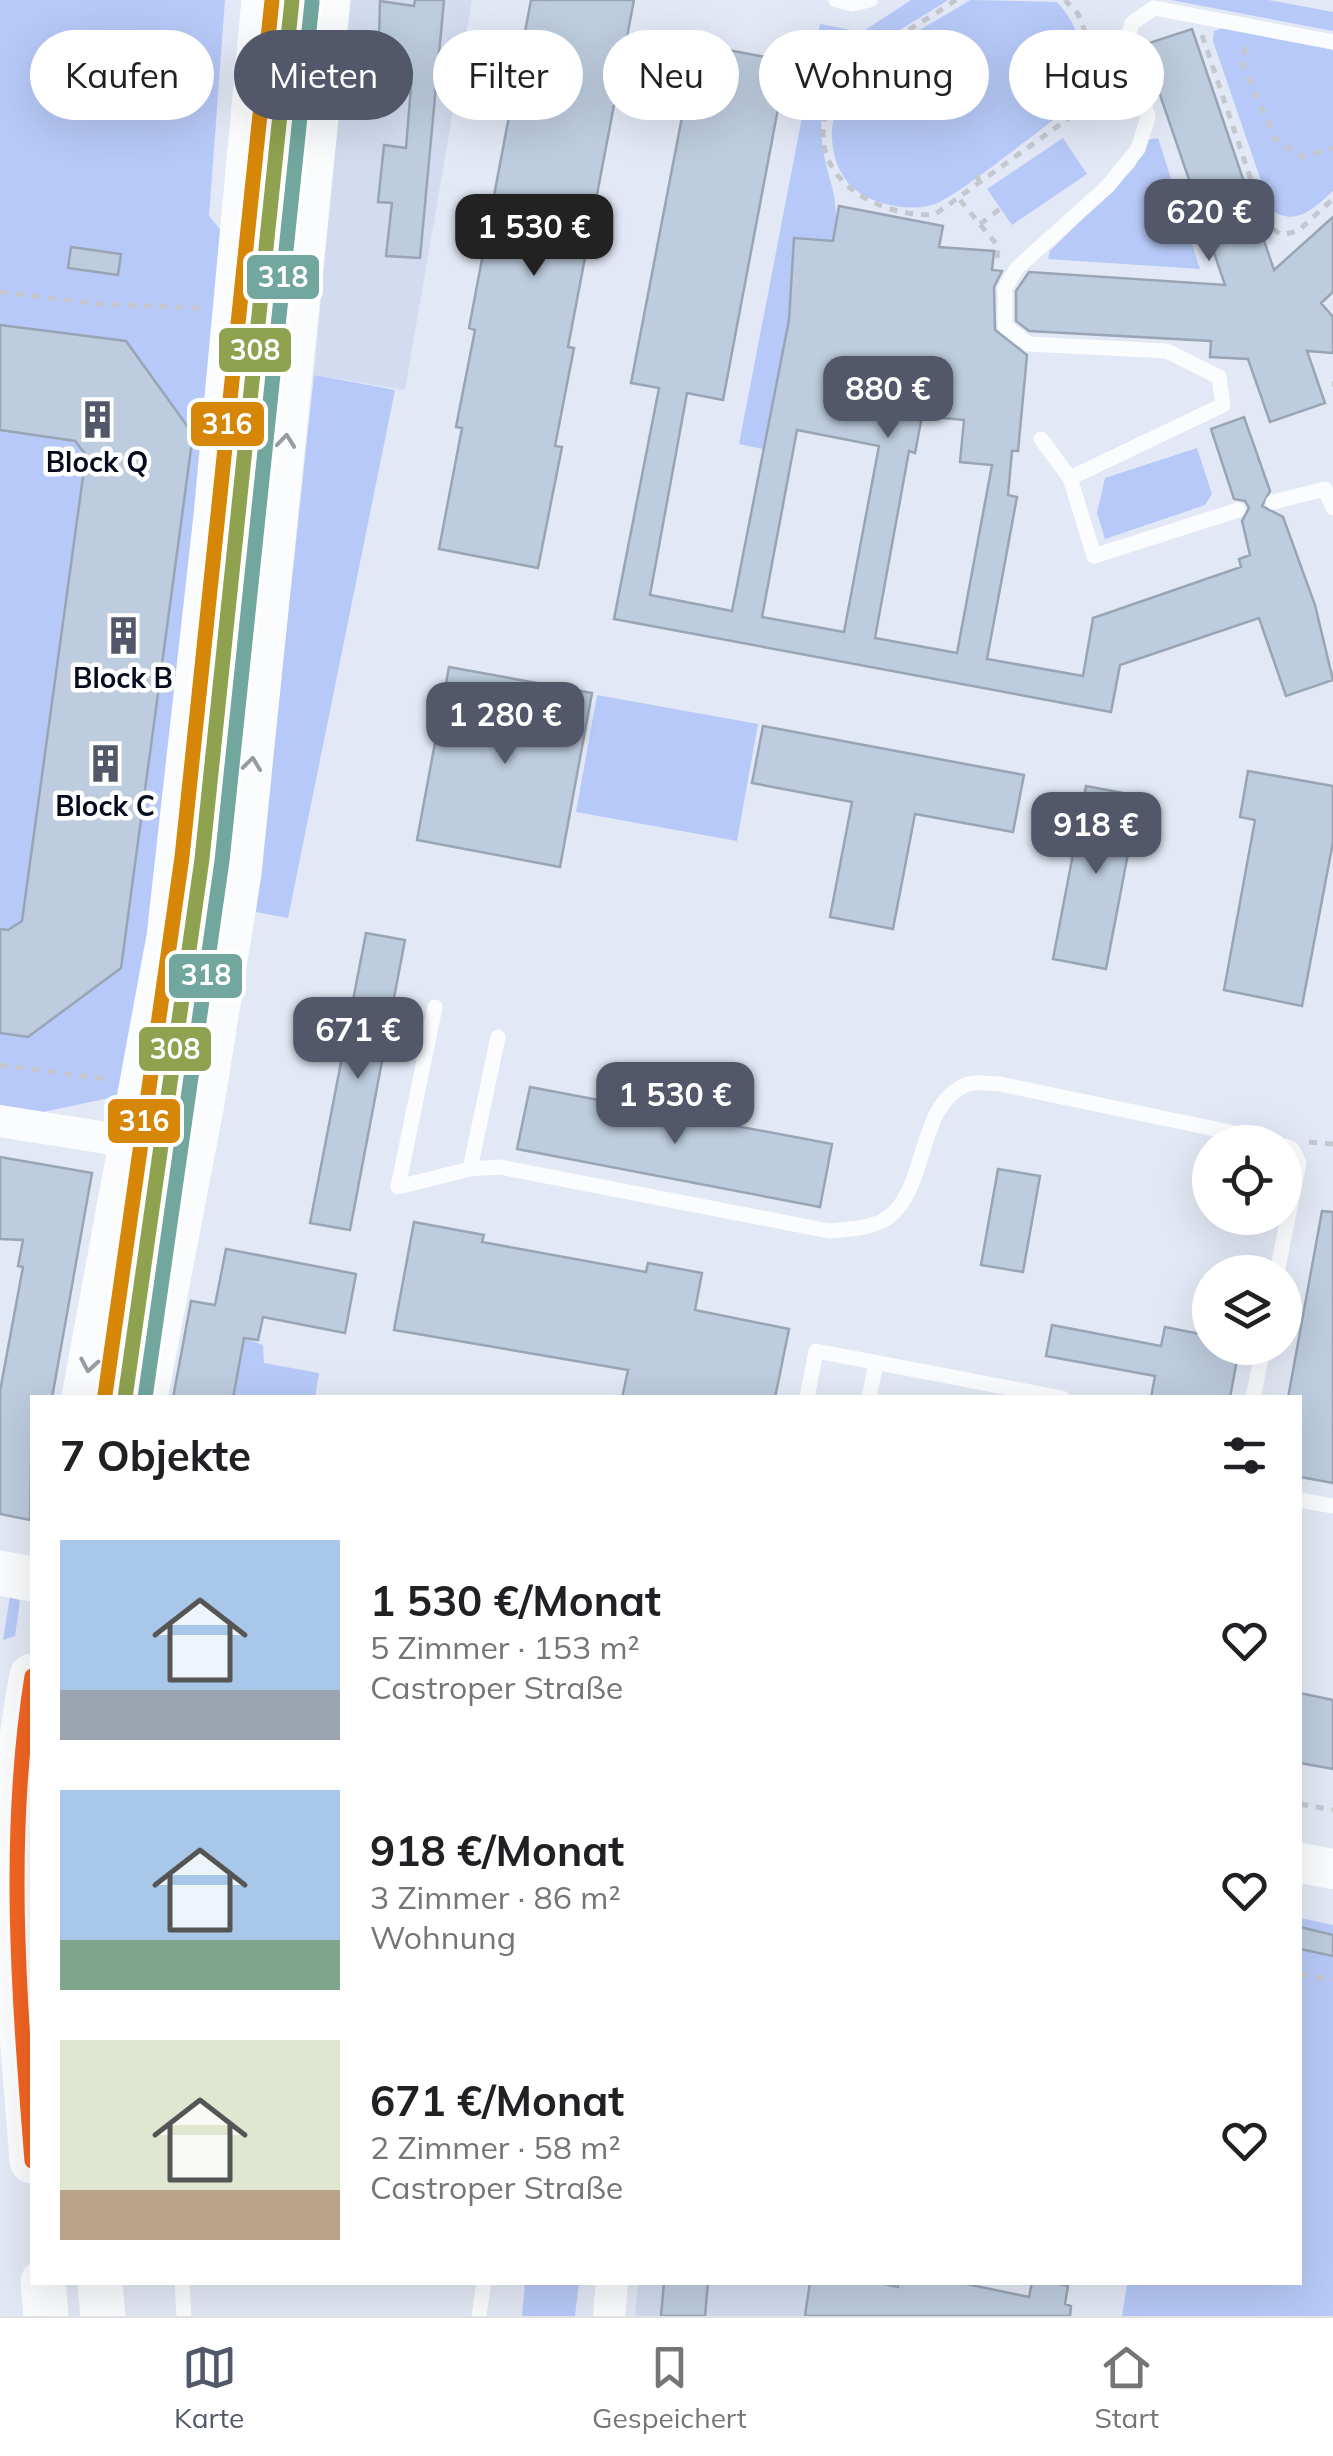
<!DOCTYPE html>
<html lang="de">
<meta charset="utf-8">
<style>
body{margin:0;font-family:Mulish,sans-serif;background:#f6f6f6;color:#202124;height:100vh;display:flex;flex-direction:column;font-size:38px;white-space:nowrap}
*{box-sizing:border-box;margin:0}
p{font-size:32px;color:#757577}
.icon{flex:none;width:55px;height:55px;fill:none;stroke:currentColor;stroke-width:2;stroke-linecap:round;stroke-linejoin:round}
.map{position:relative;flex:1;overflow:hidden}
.drawer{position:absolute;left:30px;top:1395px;width:1272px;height:890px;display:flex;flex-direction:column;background:#fff;border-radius:0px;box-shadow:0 10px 40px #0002}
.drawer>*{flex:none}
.hud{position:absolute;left:30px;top:30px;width:1275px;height:90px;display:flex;gap:20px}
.tools{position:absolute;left:1192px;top:1125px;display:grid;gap:20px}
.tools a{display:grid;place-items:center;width:110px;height:110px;border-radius:50%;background:#fff;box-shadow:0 10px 40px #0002;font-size:50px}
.price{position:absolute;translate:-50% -85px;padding:0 22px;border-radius:20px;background:#525869;color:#fff;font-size:32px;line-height:65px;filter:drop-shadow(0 2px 5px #0008)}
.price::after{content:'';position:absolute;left:50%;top:60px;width:30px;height:22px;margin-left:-15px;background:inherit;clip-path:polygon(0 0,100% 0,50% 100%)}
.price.selected{background:#222;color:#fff}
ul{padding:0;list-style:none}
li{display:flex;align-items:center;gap:30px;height:250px;padding:0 30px}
li span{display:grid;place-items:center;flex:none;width:280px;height:200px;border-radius:0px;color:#555}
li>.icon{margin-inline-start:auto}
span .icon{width:120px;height:120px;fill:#fffc;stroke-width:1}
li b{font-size:42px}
h2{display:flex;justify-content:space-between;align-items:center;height:120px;padding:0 30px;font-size:42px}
.pill{padding:0 35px;border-radius:45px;background:#fff;box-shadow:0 10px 40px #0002;font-size:35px;line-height:90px}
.pill.selected{background:#525869;color:#fff}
.dock{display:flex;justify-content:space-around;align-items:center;height:140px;border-top:2px solid #e0e0e0;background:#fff;font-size:28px;color:#757577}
.dock a{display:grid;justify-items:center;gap:5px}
.dock .selected{color:#525869}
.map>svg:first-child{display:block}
</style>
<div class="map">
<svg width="1333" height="2316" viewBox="0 0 1333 2316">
<rect width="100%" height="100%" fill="#e2e8f5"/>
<path fill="#d2dbef" d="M 278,0 L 315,0 L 224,865 L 193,861 Z
M 349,0 L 472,0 L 405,390 L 314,375 Z
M 638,2283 L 842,2283 L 837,2316 L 635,2316 Z"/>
<path fill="#b7c9f8" d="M 0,0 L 225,0 L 209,216 L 229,240 L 174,772 L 123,1095 L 43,1112 L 0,1106 Z
M 911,0 L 948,0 C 898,34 812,69 822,142 C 827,184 842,194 833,241 L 794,239 L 788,321 L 763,449 L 739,444 L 820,24 L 862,32 Z
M 970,0 L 1057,2 C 1088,35 1088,74 1063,113 C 1037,131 955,199 932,205 C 908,212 871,204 852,187 C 839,174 833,157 832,139 C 829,68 920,33 970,0 Z
M 1171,0 L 1268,0 L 1333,12 L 1333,31 Z
M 1223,28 L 1333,50 L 1333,191 C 1314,208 1296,227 1271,210 L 1213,41 L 1214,31 Z
M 1063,138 L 1087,174 L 1012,225 L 987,189 Z
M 1158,138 L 1200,269 L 1048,259 L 1050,251 L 1135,167 L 1146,140 Z
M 314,375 L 395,390 L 288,918 L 256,912 Z
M 1197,448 L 1212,494 L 1205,505 L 1105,539 L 1097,513 L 1105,478 Z
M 597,695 L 758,724 L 737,841 L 576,812 Z
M 244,1338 L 263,1345 L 264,1363 L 319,1373 L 315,1397 L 233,1398 Z
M 10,1596 L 20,1601 L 15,1636 L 3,1640 Z
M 1300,1918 L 1333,1925 L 1333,2316 L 1122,2316 L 1127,2283 L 1300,2282 Z
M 525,2283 L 579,2283 L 575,2316 L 522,2316 Z"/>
<path fill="#bdccde" stroke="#99a5b4" stroke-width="2.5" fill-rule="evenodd" d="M 415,0 L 444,0 L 420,258 L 386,256 L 392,203 L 378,202 L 384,145 L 406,148 L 412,74 L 378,71 L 380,1 L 414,6 Z
M 531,0 L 634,0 L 568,347 L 574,348 L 555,446 L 562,447 L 538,568 L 439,549 L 462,428 L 456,427 L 475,330 L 469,328 Z
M 1192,29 L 1274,270 L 1333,217 L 1333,292 L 1321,303 L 1333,317 L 1333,353 L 1307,351 L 1325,403 L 1270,422 L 1248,359 L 1210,357 L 1211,341 L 1029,331 L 1016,321 L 1016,291 L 1029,272 L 1225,285 L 1143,45 Z
M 696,44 L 787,61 L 723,400 L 687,393 L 650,595 L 732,611 L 789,320 L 794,238 L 833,241 L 839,206 L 943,226 L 939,247 L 994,251 L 992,270 L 1002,271 L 994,287 L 995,330 L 1027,355 L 1018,451 L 1012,451 L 1008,495 L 1017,497 L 987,659 L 1083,676 L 1093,618 L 1241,567 L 1239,559 L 1250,555 L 1242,521 L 1249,508 L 1245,501 L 1234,499 L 1211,429 L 1244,417 L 1270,491 L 1262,506 L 1283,517 L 1315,605 L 1333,680 L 1286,696 L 1259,618 L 1120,665 L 1111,712 L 614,619 L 659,388 L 631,383 ZM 922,416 L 964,420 L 960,462 L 992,465 L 957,653 L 875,638 L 909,451 L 915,453 ZM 797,430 L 879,446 L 844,632 L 762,617 Z
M 71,247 L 121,254 L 118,275 L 68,268 Z
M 0,325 L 126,341 L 193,434 L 121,968 L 28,1037 L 0,1033 L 0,929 L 8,930 L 22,921 L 86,455 L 75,441 L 0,430 Z
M 449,667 L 592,693 L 560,867 L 417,840 Z
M 763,726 L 1024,775 L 1013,832 L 915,814 L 893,929 L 830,917 L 852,802 L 752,783 Z
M 1248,771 L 1333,786 L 1333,842 L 1302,1006 L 1224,990 L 1255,820 L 1240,817 Z
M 1086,786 L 1139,796 L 1106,969 L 1053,959 Z
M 366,933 L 405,940 L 350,1230 L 310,1223 Z
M 530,1087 L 832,1144 L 820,1207 L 517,1149 Z
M 0,1157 L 92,1173 L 52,1398 L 32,1398 L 30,1520 L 0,1514 L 0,1391 L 23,1267 L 18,1266 L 23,1240 L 0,1239 Z
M 998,1169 L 1040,1176 L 1023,1272 L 981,1265 Z
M 1322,1211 L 1333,1212 L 1333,1483 L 1300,1477 L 1300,1398 L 1288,1398 Z
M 414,1222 L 484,1235 L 482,1242 L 646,1272 L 648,1263 L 702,1273 L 695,1310 L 789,1329 L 775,1398 L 622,1398 L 628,1370 L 394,1330 Z
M 226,1249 L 356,1274 L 345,1333 L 263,1317 L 258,1340 L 244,1338 L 233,1398 L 173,1398 L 191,1301 L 215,1305 Z
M 1052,1325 L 1161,1346 L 1165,1327 L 1210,1336 L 1210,1348 L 1239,1348 L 1230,1398 L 1151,1398 L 1155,1376 L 1046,1356 Z
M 1300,1693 L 1333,1700 L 1333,1769 L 1300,1763 Z
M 1300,1927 L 1333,1935 L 1333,1956 L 1300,1949 Z
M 664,2282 L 708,2282 L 705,2316 L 661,2316 Z
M 810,2282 L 875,2282 L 898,2287 L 899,2282 L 957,2282 L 1029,2297 L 1032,2282 L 1050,2282 L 1068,2286 L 1065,2304 L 1071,2306 L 1070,2316 L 805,2316 Z"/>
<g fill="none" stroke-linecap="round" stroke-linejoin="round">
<path stroke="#c5c7ce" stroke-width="5" stroke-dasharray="8 8" stroke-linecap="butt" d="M 956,0 C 923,23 866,51 843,82 C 787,158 859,216 934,215 L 1076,113 L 1091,73 L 1092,49 L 1078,14 L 1065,0
M 1202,35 L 1266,224 L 1282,235 L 1298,231 L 1333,199
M 1246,47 L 1241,61 L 1276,140 L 1303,157 L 1333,148
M 977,175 L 980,185
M 960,200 L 998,246 L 997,258
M 980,224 L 1001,208
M 0,292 L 100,304 L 201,308
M 1332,384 L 1333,384
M 0,1065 L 106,1079
M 1309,1142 L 1333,1144
M 1300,1804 L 1333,1810
M 1300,1974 L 1333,1980"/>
<path stroke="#fbfcfe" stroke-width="15" d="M 836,0 L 852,4 L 870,0
M 1041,439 L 1070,478 L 1094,556 L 1238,510
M 1070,478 L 1223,405 L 1219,377 L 1167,351 L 1028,344 L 1005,326 L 1005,288 L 1017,268 L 1108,186 L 1138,149 L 1148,117 L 1126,45 L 1132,23 L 1154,8 L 1333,42
M 1273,502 L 1325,489 L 1333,508
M 435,1007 L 398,1187 L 470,1169 L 500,1167 L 829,1231 C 849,1229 874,1229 890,1216 C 929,1184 917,1103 968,1084 C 977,1081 991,1084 1000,1084 L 1277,1142
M 144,1092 L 199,1102
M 470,1169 L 498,1037
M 1277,1272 L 1299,1163 L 1292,1149 L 1285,1146
M 807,1398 L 816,1351 L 1062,1398
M 869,1398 L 876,1363
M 1253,1398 L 1263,1348
M 1300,1500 L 1333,1506
M 182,2282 L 184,2316
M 479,2316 L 484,2282"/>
<path stroke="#fbfcfe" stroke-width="32" d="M 0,1121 L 119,1140
M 609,2316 L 612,2282"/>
<path stroke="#fbfcfe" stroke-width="40" d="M 1300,1863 L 1333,1869"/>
<path stroke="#fbfcfe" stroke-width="45" d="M 84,1398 L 169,937 L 216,516 L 264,0
M 145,1398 L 202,1103 L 239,873 L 328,0
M 0,1573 L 32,1579
M 32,1676 C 0,1835 20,2000 32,2161
M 43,2282 L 46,2316
M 100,2282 L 103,2316"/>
<defs>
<path id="bus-1" d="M 32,1676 C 6,1838 19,1998 32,2161"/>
</defs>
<use href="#bus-1" stroke="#fff" stroke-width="22"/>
<use href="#bus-1" stroke="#f26522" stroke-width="15"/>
<defs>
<path id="tram-1" d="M 125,1398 L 202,859 L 292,0"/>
<path id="tram-2" d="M 145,1398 L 222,861 L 312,2"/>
<path id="tram-3" d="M 105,1395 L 182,857 L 272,0"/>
</defs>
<use href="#tram-1" stroke="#fff" stroke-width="22"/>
<use href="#tram-2" stroke="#fff" stroke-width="22"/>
<use href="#tram-3" stroke="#fff" stroke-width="22"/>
<use href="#tram-1" stroke="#8ea250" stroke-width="15"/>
<use href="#tram-2" stroke="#72a7a0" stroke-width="15"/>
<use href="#tram-3" stroke="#d78708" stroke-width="15"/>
</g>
<defs><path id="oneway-chevron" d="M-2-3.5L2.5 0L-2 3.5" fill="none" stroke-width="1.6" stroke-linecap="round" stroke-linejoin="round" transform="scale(2.5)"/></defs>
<g stroke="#999ba4">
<use href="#oneway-chevron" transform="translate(286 441) rotate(-84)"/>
<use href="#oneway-chevron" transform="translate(252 764) rotate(-83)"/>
<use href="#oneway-chevron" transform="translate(89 1365) rotate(100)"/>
</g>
<defs>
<symbol id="building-bare" viewBox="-9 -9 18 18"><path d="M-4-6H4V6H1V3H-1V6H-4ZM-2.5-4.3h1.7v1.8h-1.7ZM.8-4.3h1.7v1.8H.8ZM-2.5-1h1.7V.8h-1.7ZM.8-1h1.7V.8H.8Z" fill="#525869" stroke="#fff" stroke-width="2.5" paint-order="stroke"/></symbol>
</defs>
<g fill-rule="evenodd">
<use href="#building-bare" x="70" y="392" width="55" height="55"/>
<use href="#building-bare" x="96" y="608" width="55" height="55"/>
<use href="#building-bare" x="78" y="736" width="55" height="55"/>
</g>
<g text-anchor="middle" stroke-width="9" stroke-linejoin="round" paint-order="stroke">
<g font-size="28" font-weight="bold" fill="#050a1e" stroke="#fff">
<text x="97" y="472">Block Q</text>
<text x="123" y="688">Block B</text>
<text x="105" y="816">Block C</text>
</g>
</g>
<g stroke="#fff" stroke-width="4">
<rect x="245" y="253" width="76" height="48" rx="10" fill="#72a7a0"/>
<rect x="217" y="326" width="76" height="48" rx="10" fill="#8ea250"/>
<rect x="189" y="400" width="77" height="48" rx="10" fill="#d78708"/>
<rect x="167" y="952" width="77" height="48" rx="10" fill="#72a7a0"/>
<rect x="137" y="1025" width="76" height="48" rx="10" fill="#8ea250"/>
<rect x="106" y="1097" width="76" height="48" rx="10" fill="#d78708"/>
</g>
<g font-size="28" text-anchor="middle" font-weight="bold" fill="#fff">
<text x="283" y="287">318</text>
<text x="255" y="360">308</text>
<text x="227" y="434">316</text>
<text x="206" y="985">318</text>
<text x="175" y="1059">308</text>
<text x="144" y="1131">316</text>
</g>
</svg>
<div class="tools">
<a><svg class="icon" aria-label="locate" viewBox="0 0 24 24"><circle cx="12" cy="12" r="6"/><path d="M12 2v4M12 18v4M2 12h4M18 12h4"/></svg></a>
<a><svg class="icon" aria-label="layers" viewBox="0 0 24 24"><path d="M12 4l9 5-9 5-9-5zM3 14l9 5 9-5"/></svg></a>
</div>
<b class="price" style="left:1209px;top:264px">620 €</b>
<b class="price selected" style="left:534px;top:279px">1 530 €</b>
<b class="price" style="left:888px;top:441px">880 €</b>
<b class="price" style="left:505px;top:767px">1 280 €</b>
<b class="price" style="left:1096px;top:877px">918 €</b>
<b class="price" style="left:358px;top:1082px">671 €</b>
<b class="price" style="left:675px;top:1147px">1 530 €</b>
<div class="hud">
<a class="pill">Kaufen</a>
<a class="pill selected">Mieten</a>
<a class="pill">Filter</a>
<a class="pill">Neu</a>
<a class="pill">Wohnung</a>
<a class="pill">Haus</a>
</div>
<section class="drawer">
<h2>7 Objekte<svg class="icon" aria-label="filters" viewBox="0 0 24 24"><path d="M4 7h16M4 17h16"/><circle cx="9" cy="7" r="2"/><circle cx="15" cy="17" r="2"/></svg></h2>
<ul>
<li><span style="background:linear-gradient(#a9c7e8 75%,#9aa5b1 0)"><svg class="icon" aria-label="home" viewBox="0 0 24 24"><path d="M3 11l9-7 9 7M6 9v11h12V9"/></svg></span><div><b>1 530 €/Monat</b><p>5 Zimmer · 153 m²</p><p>Castroper Straße</p></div><svg class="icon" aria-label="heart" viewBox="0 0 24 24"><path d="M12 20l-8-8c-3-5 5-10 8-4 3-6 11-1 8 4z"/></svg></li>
<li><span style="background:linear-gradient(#a9c7e8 75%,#7fa58c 0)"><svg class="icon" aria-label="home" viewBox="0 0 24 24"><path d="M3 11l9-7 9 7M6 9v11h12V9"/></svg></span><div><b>918 €/Monat</b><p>3 Zimmer · 86 m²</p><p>Wohnung</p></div><svg class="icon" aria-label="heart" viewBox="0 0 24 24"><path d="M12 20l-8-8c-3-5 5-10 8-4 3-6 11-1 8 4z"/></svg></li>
<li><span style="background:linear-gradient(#dfe7d0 75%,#b9a48a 0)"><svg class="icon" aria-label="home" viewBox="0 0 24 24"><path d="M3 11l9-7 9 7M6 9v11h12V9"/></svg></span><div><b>671 €/Monat</b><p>2 Zimmer · 58 m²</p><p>Castroper Straße</p></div><svg class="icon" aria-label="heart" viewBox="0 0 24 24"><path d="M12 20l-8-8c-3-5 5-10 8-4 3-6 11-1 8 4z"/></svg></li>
</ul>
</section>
</div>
<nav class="dock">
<a class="selected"><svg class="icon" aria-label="map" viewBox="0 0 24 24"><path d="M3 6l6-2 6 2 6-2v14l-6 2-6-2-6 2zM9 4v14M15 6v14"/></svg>Karte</a>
<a><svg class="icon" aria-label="saved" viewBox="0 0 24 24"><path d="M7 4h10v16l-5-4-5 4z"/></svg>Gespeichert</a>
<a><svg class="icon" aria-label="home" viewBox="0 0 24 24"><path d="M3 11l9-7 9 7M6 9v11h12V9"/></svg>Start</a>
</nav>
